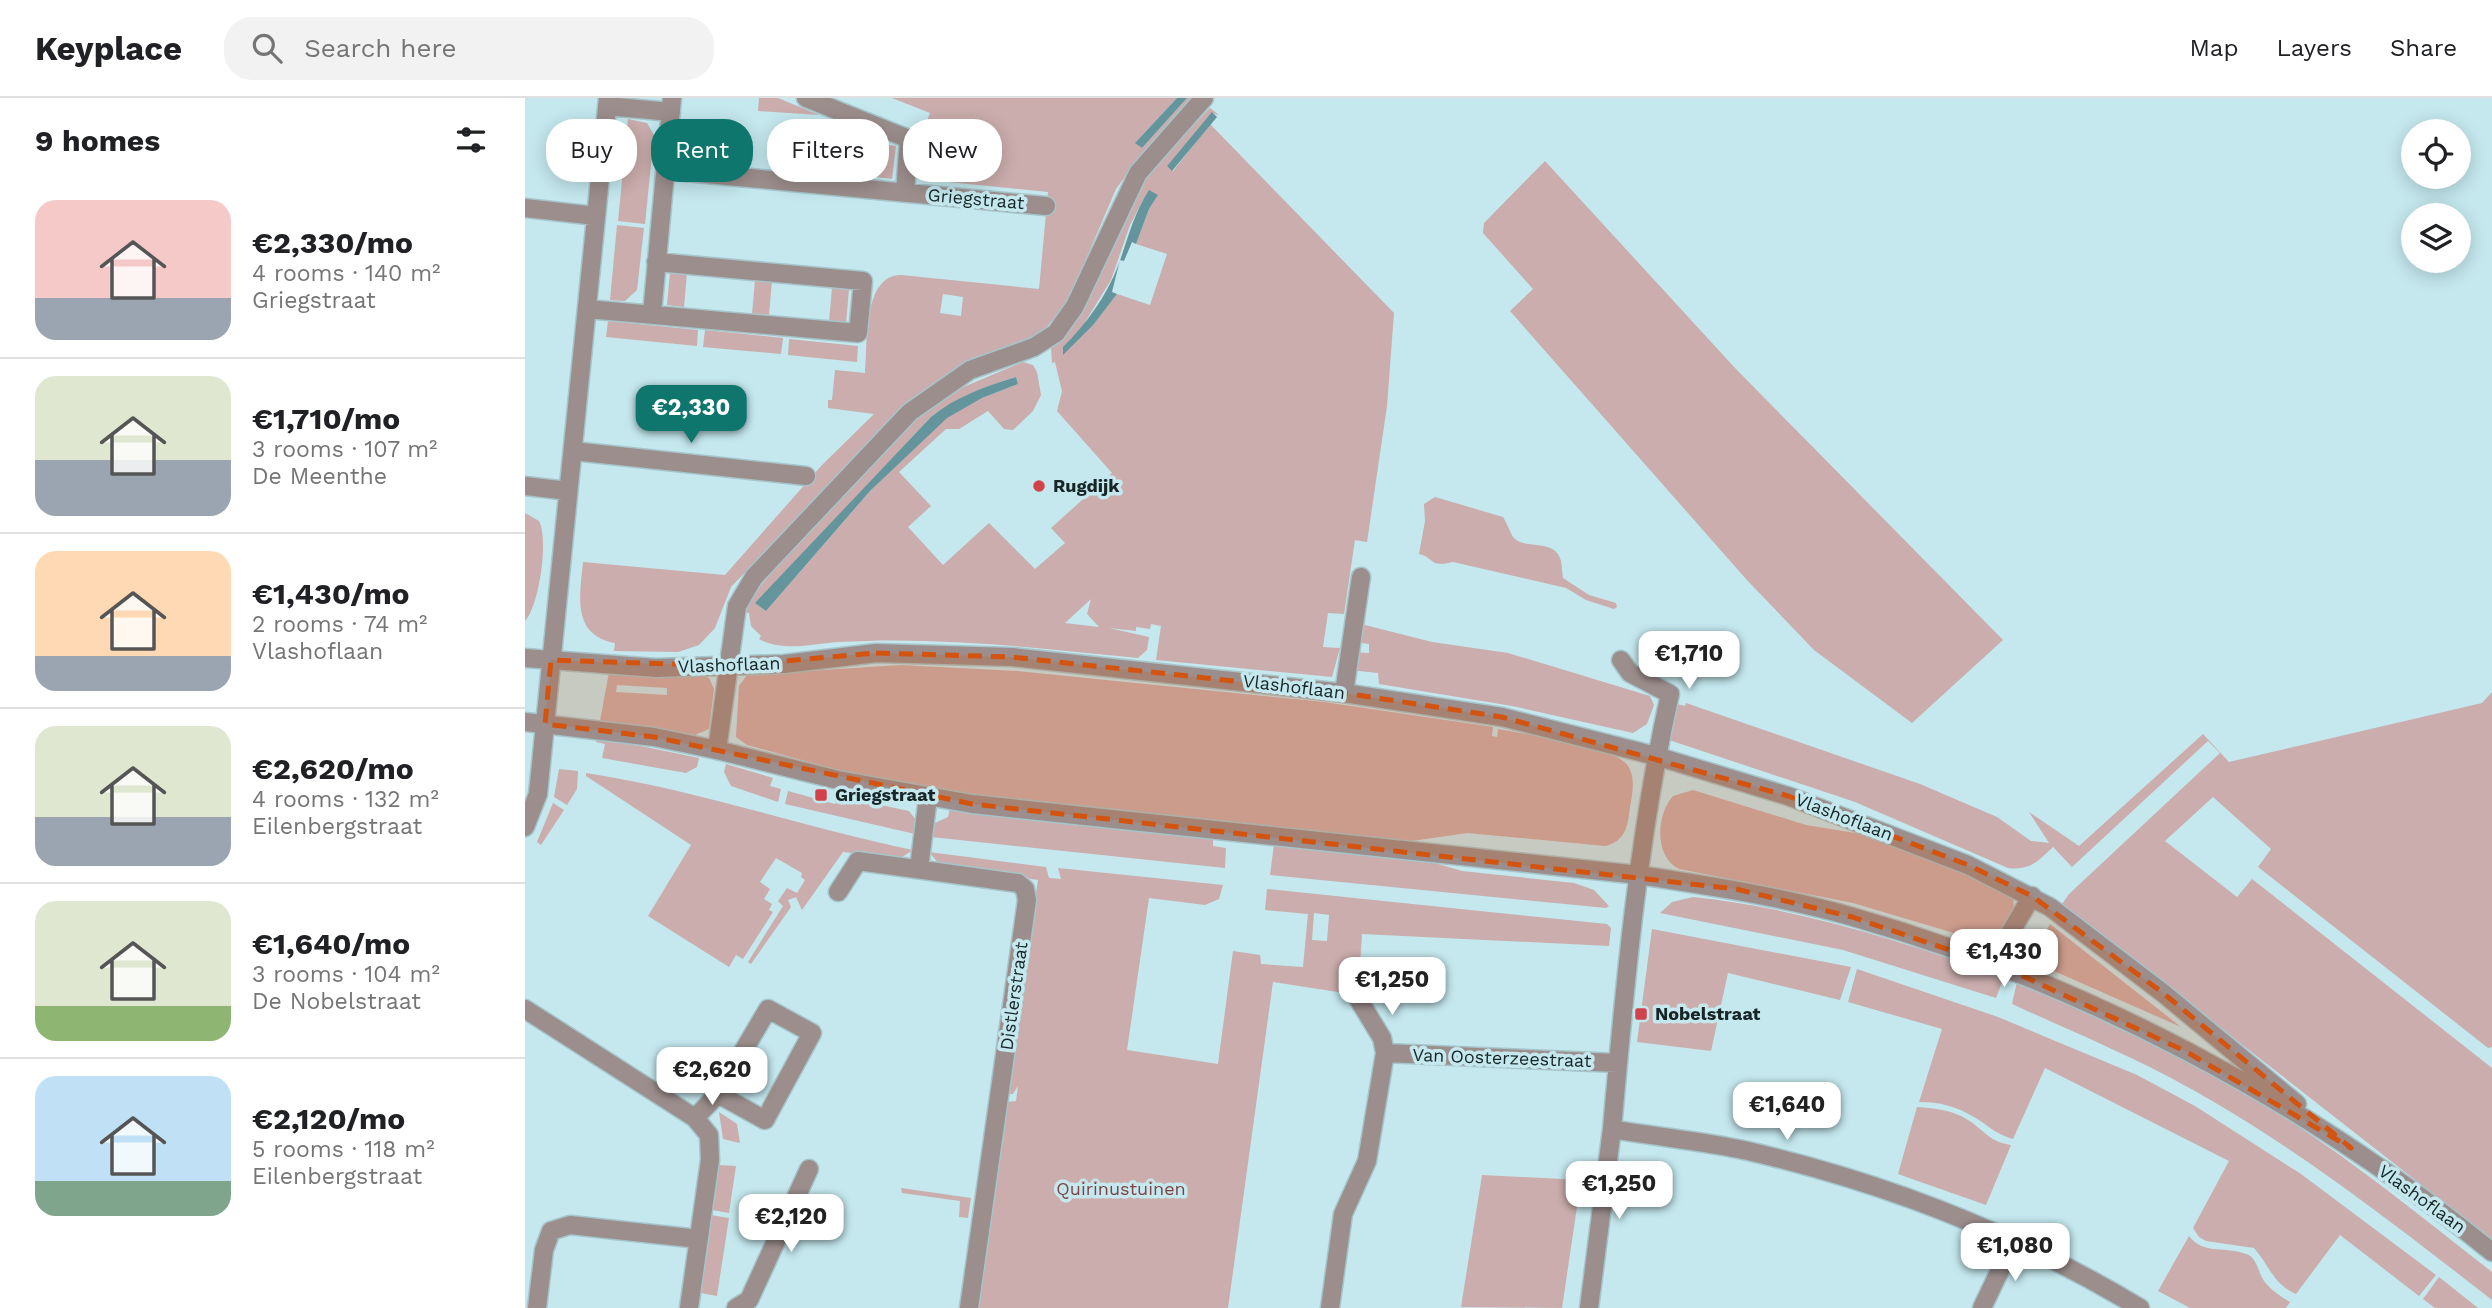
<!DOCTYPE html>
<meta charset="utf-8">
<style>
body{margin:0;font-family:"Work Sans",sans-serif;background:#f2f2f2;color:#202124;height:100vh;display:flex;flex-direction:column;font-size:26px;white-space:nowrap}
*{box-sizing:border-box;margin:0}
p{font-size:23px;color:#757577}
.icon{flex:none;width:38px;height:38px;fill:none;stroke:currentColor;stroke-width:2;stroke-linecap:round;stroke-linejoin:round}
.map{position:relative;flex:1;overflow:hidden}
.sheet{display:flex;flex-direction:column;background:#fff;width:525px}
.sheet>*{flex:none}
.top-card{position:absolute;left:21px;top:21px;width:665px;height:63px;display:flex;gap:14px}
.fabs{position:absolute;left:1876px;top:21px;display:grid;gap:14px}
.fabs a{display:grid;place-items:center;width:70px;height:70px;border-radius:50%;background:#fff;box-shadow:0 4px 18px #0003;font-size:35px}
.price{position:absolute;translate:-50% -60px;padding:0 16px;border-radius:14px;background:#fff;color:#222;font-size:23px;line-height:46px;filter:drop-shadow(0 2px 4px #0008)}
.price::after{content:'';position:absolute;left:50%;top:42px;width:21px;height:16px;margin-left:-10px;background:inherit;clip-path:polygon(0 0,100% 0,50% 100%)}
.price.on{background:#0f766e;color:#fff}
ul{padding:0;list-style:none}
li{display:flex;align-items:center;gap:21px;height:175px;padding:0 35px}
li+li{border-top:2px solid #e0e0e0}
li span{display:grid;place-items:center;flex:none;width:196px;height:140px;border-radius:21px;color:#555}
li>.icon{margin-inline-start:auto}
span .icon{width:84px;height:84px;fill:#fffc;stroke-width:1}
li b{font-size:30px}
h2{display:flex;justify-content:space-between;align-items:center;height:84px;padding:0 35px;font-size:30px}
.pill{padding:0 24px;border-radius:28px;background:#fff;box-shadow:0 4px 18px #0003;font-size:24px;line-height:63px}
.pill.on{background:#0f766e;color:#fff}
header{display:flex;align-items:center;gap:42px;box-sizing:border-box;height:98px;padding:0 35px;background:#fff;border-bottom:2px solid #e0e0e0}
header strong{font-size:33px}
nav{display:flex;gap:38px;margin-inline-start:auto;font-size:24px}
.search{width:490px;height:63px;background:#f2f2f2;display:flex;align-items:center;gap:18px;box-sizing:border-box;padding:0 24px;border-radius:28px;color:#757577;font-size:26px}
main{display:flex;flex:1;min-height:0}
.map>svg:first-child{display:block}
</style>
<header>
<strong>Keyplace</strong>
<div class="search"><svg class="icon" aria-label="search" viewBox="0 0 24 24"><circle cx="10" cy="10" r="6"/><path d="M15 15l6 6"/></svg>Search here</div>
<nav><a>Map</a><a>Layers</a><a>Share</a></nav>
</header>
<main>
<section class="sheet">
<h2>9 homes<svg class="icon" aria-label="filters" viewBox="0 0 24 24"><path d="M4 7h16M4 17h16"/><circle cx="9" cy="7" r="2"/><circle cx="15" cy="17" r="2"/></svg></h2>
<ul>
<li><span style="background:linear-gradient(#f6c9c9 70%,#9aa5b1 0)"><svg class="icon" aria-label="home" viewBox="0 0 24 24"><path d="M3 11l9-7 9 7M6 9v11h12V9"/></svg></span><div><b>€2,330/mo</b><p>4 rooms · 140 m²</p><p>Griegstraat</p></div></li>
<li><span style="background:linear-gradient(#dfe7d0 60%,#9aa5b1 0)"><svg class="icon" aria-label="home" viewBox="0 0 24 24"><path d="M3 11l9-7 9 7M6 9v11h12V9"/></svg></span><div><b>€1,710/mo</b><p>3 rooms · 107 m²</p><p>De Meenthe</p></div></li>
<li><span style="background:linear-gradient(#ffd9b3 75%,#9aa5b1 0)"><svg class="icon" aria-label="home" viewBox="0 0 24 24"><path d="M3 11l9-7 9 7M6 9v11h12V9"/></svg></span><div><b>€1,430/mo</b><p>2 rooms · 74 m²</p><p>Vlashoflaan</p></div></li>
<li><span style="background:linear-gradient(#dfe7d0 65%,#9aa5b1 0)"><svg class="icon" aria-label="home" viewBox="0 0 24 24"><path d="M3 11l9-7 9 7M6 9v11h12V9"/></svg></span><div><b>€2,620/mo</b><p>4 rooms · 132 m²</p><p>Eilenbergstraat</p></div></li>
<li><span style="background:linear-gradient(#dfe7d0 75%,#8fb573 0)"><svg class="icon" aria-label="home" viewBox="0 0 24 24"><path d="M3 11l9-7 9 7M6 9v11h12V9"/></svg></span><div><b>€1,640/mo</b><p>3 rooms · 104 m²</p><p>De Nobelstraat</p></div></li>
<li><span style="background:linear-gradient(#bfe0f5 75%,#7fa58c 0)"><svg class="icon" aria-label="home" viewBox="0 0 24 24"><path d="M3 11l9-7 9 7M6 9v11h12V9"/></svg></span><div><b>€2,120/mo</b><p>5 rooms · 118 m²</p><p>Eilenbergstraat</p></div></li>
</ul>
</section>
<div class="map">
<svg width="1967" height="1210" viewBox="0 0 1967 1210">
<rect width="100%" height="100%" fill="#c4e8ee"/>
<path fill="#caadac" fill-rule="evenodd" d="M 234,0 L 253,0 L 294,17 L 233,13 Z
M 367,0 L 652,0 L 611,44 L 617,50 L 662,0 L 668,0 L 616,57 L 591,91 L 543,203 L 521,230 L 502,243 L 424,275 L 384,303 L 206,489 L 190,530 L 174,547 L 153,554 L 89,553 L 90,545 C 46,537 55,497 58,464 L 200,477 L 297,367 L 349,316 L 303,310 L 303,302 L 307,302 L 310,272 L 340,275 C 343,247 337,177 376,177 L 514,191 L 523,94 L 413,83 C 377,72 396,39 405,15 ZM 418,196 L 438,199 L 436,218 L 415,215 Z
M 685,10 L 694,17 L 687,15 L 642,68 L 648,73 L 685,26 L 869,215 L 862,308 L 842,444 L 830,442 L 819,516 L 803,515 L 798,549 L 815,550 L 807,579 L 631,562 L 636,528 L 626,526 L 625,531 L 611,529 L 611,533 L 584,530 L 624,539 L 622,552 L 613,560 C 513,550 414,538 313,544 C 287,546 258,554 234,541 L 236,538 L 226,528 L 224,515 L 220,514 L 227,499 L 249,471 L 397,316 L 429,293 L 498,264 L 508,267 L 512,274 L 516,297 L 508,313 L 488,332 L 479,331 L 463,313 L 434,331 L 421,331 L 374,374 L 406,408 L 383,429 L 418,467 L 464,425 L 510,471 L 540,445 L 526,430 L 587,375 L 532,313 L 537,293 L 530,264 L 527,265 L 526,249 C 575,208 580,147 611,95 C 630,64 661,36 685,10 ZM 633,97 L 624,111 L 611,146 L 642,156 L 625,207 L 592,196 L 569,226 L 552,237 L 586,182 L 605,127 L 618,102 ZM 491,279 L 493,286 L 457,300 L 422,319 L 345,393 L 241,513 L 231,505 L 406,319 C 431,300 460,288 491,279 ZM 566,501 L 562,516 L 574,529 L 540,525 Z
M 103,21 L 122,25 L 129,37 L 120,126 L 93,123 Z
M 301,40 L 317,42 L 314,76 L 297,74 Z
M 355,46 L 371,48 L 367,81 L 351,79 Z
M 1020,63 L 1210,270 L 1478,542 L 1387,625 L 1289,552 L 1221,481 L 985,213 L 1008,191 L 958,135 L 959,125 Z
M 92,127 L 119,130 L 112,192 L 100,203 L 85,202 Z
M 145,174 L 162,175 L 159,209 L 142,207 Z
M 230,182 L 247,183 L 244,217 L 227,216 Z
M 307,189 L 324,191 L 321,226 L 304,224 Z
M 83,223 L 173,232 L 172,248 L 81,239 Z
M 180,232 L 258,240 L 256,256 L 178,249 Z
M 264,241 L 333,248 L 332,264 L 263,257 Z
M 910,399 L 978,419 C 982,425 985,434 988,439 C 999,453 1030,439 1036,463 C 1037,468 1037,474 1038,480 L 1064,497 L 1091,505 L 1092,509 L 1089,511 L 1061,502 L 1041,490 L 928,464 C 904,470 910,460 894,456 L 900,423 L 899,406 Z
M 0,415 L 14,423 C 24,441 14,509 0,523 Z
M 832,525 L 907,544 L 983,555 L 1125,598 L 1129,607 L 1122,626 L 1108,635 L 987,608 L 854,586 L 853,575 L 825,572 L 828,554 L 844,555 L 844,546 L 829,544 Z
M 375,567 L 492,573 L 799,604 L 968,629 L 967,638 L 972,639 L 973,631 C 998,636 1091,648 1103,668 C 1112,681 1106,702 1104,716 C 1102,733 1097,744 1080,748 L 942,735 L 887,743 L 441,697 L 324,675 L 222,647 L 211,639 L 214,588 L 222,577 Z
M 84,574 L 175,577 L 184,580 L 189,591 L 184,631 L 170,637 L 75,623 ZM 92,587 L 142,590 L 142,597 L 91,594 Z
M 1967,594 L 1967,949 L 1963,950 L 1733,769 L 1746,751 L 1688,699 L 1640,743 L 1712,799 L 1727,781 L 1967,970 L 1967,1142 L 1537,806 L 1544,796 L 1695,655 L 1683,643 L 1547,769 L 1528,749 C 1513,763 1505,773 1483,770 L 1330,704 L 1144,642 L 1148,605 L 1160,608 L 1161,605 L 1395,686 L 1472,719 L 1506,743 L 1524,745 L 1504,714 L 1554,748 L 1678,636 L 1704,664 L 1957,605 Z
M 72,639 L 174,660 L 172,669 L 161,675 L 77,660 L 80,646 L 71,644 Z
M 201,666 L 248,680 L 245,688 L 256,691 L 253,704 L 206,688 L 199,674 Z
M 34,671 L 53,673 L 52,691 L 42,707 L 29,699 Z
M 61,675 C 172,692 278,729 388,752 L 374,761 L 318,754 L 277,812 L 271,799 L 263,802 L 266,809 L 226,866 L 223,864 L 258,808 L 253,803 L 262,790 L 272,795 L 280,782 L 276,779 L 277,775 L 251,760 L 235,784 L 245,791 L 239,801 L 247,806 L 244,812 L 248,814 L 218,861 L 211,857 L 204,869 L 123,818 L 166,747 L 61,678 Z
M 1168,692 L 1281,727 L 1349,738 L 1431,772 L 1488,801 C 1492,816 1475,842 1459,844 L 1328,805 L 1154,771 C 1129,759 1131,717 1148,698 Z
M 263,693 L 310,706 L 313,698 L 384,713 L 391,722 L 390,736 L 260,706 Z
M 28,705 L 39,712 L 16,747 L 12,744 Z
M 425,710 L 688,738 L 688,748 L 701,750 L 700,770 L 406,739 L 410,725 L 423,719 Z
M 749,746 L 876,755 L 937,773 L 1049,785 L 1069,792 L 1084,808 L 1081,810 L 745,777 Z
M 404,754 L 521,769 L 524,780 L 536,781 L 533,770 L 698,787 L 694,801 L 680,807 L 624,800 L 602,952 L 693,966 L 708,853 L 735,857 L 736,866 L 778,869 L 783,816 L 740,812 L 742,791 L 1082,826 L 1086,830 L 1084,848 L 837,836 L 834,884 L 819,895 L 748,884 L 703,1210 L 452,1210 L 481,1004 L 491,1003 L 493,988 L 488,996 L 482,996 L 513,782 L 415,767 ZM 789,815 L 804,817 L 802,843 L 787,842 Z
M 1168,799 C 1274,810 1379,844 1479,879 L 1471,900 L 1318,852 L 1135,815 L 1147,804 Z
M 1525,826 L 1656,929 L 1504,862 Z
M 1127,831 L 1326,869 L 1315,902 L 1203,875 L 1186,953 L 1112,944 Z
M 1332,871 L 1473,919 L 1612,977 L 1670,1008 L 1776,1076 L 1911,1177 L 1894,1198 L 1815,1137 L 1771,1196 C 1747,1185 1745,1168 1729,1150 L 1681,1143 L 1674,1139 L 1668,1130 L 1704,1063 L 1520,970 L 1488,1041 C 1470,1036 1463,1027 1449,1019 C 1431,1008 1414,1004 1394,1004 L 1417,931 L 1323,904 Z
M 1492,884 C 1582,921 1671,963 1753,1015 C 1828,1063 1897,1119 1967,1174 L 1967,1202 C 1877,1132 1788,1062 1689,1004 C 1624,965 1555,937 1487,906 Z
M 1392,1009 C 1409,1010 1428,1012 1443,1022 C 1460,1033 1465,1044 1486,1047 L 1461,1107 L 1373,1076 Z
M 194,1014 L 212,1026 L 215,1045 L 198,1041 Z
M 194,1067 L 211,1068 L 204,1115 L 187,1112 Z
M 957,1077 L 1056,1082 L 1037,1210 L 936,1209 Z
M 376,1090 L 446,1100 L 443,1120 L 434,1119 L 435,1103 L 377,1095 Z
M 186,1117 L 204,1120 L 192,1198 L 176,1195 L 176,1192 Z
M 1664,1138 C 1678,1157 1701,1148 1721,1156 C 1732,1159 1733,1174 1739,1183 C 1747,1193 1755,1198 1765,1204 L 1761,1210 L 1665,1210 L 1633,1193 Z
M 1914,1179 L 1953,1210 L 1910,1210 L 1898,1201 Z"/>
<path fill="#64959d" d="M 652,0 L 662,0 L 617,50 L 610,45 Z
M 687,14 L 692,19 L 647,73 L 642,68 Z
M 624,92 L 633,97 L 624,111 L 611,146 L 607,144 L 599,163 L 595,162 L 587,194 L 592,196 L 569,226 L 538,257 L 538,249 C 561,226 581,199 593,168 C 603,141 608,117 624,92 Z
M 491,279 L 493,286 L 457,300 L 422,320 L 345,393 L 241,513 L 230,505 L 406,319 C 430,299 461,288 491,279 Z"/>
<g fill="none" stroke-linecap="round" stroke-linejoin="round">
<defs>
<path id="minor" d="M 281,0 L 384,41 L 380,95
M 82,8 L 146,14
M 140,72 L 521,108
M 0,110 L 71,118
M 62,211 L 333,235 L 338,183 L 131,164
M 127,216 L 147,0
M 48,353 L 281,378
M 0,388 L 43,393
M 1096,562 L 1105,575 L 1145,596 C 1113,739 1100,886 1087,1031 C 1132,1039 1179,1043 1223,1053 C 1361,1085 1494,1137 1615,1210
M 819,595 L 836,479
M 192,652 L 212,508 L 229,479 L 385,314 L 445,272 L 509,249 L 531,235 L 550,208 L 613,75 L 679,0
M 0,729 L 13,696 L 83,0
M 394,770 L 403,699
M 313,794 L 333,763 L 493,785 L 500,791 L 502,802 L 444,1210
M 1467,865 L 1507,798
M 832,899 L 857,940 L 860,955
M 0,911 L 170,1020 L 184,1037 L 185,1062 L 164,1210
M 170,1020 L 193,996 L 243,911 L 287,935 L 240,1022 L 193,996
M 12,1210 L 19,1152 L 26,1133 L 45,1127 L 174,1141
M 211,1210 L 224,1202 L 284,1071
M 805,1210 L 818,1116 L 842,1063 L 860,955 L 1093,965
M 1064,1210 L 1087,1031
M 1457,1210 L 1489,1143"/>
<path id="tertiary" d="M 0,560 L 131,570 L 259,566 L 351,555 L 487,559 L 819,595 L 977,619 L 1131,658 L 1263,698 L 1443,767 L 1525,809 L 1638,895 L 1772,1006
M 0,624 L 129,639 L 192,652 L 313,682 L 447,706 L 1114,777 C 1186,788 1258,799 1328,819 C 1559,885 1780,1002 1967,1154"/>
</defs>
<use href="#minor" stroke="#a5c5ca" stroke-width="21"/>
<use href="#tertiary" stroke="#a5c5ca" stroke-width="21"/>
<use href="#minor" stroke="#9c8e8d" stroke-width="18"/>
<use href="#tertiary" stroke="#9c8e8d" stroke-width="18"/>
</g>
<path fill="#d3540f" fill-opacity="0.2" stroke="#d3540f" stroke-width="5" stroke-dasharray="14 9" stroke-linejoin="round" d="M 351,555 L 487,559 L 819,595 L 977,619 L 1263,698 L 1443,767 L 1507,798 L 1638,895 L 1826,1050 L 1660,953 L 1489,874 L 1327,819 L 1211,791 L 447,706 L 129,639 L 20,626 L 26,562 L 203,568 Z"/>
<g fill="#d2424a" stroke="#c4e8ee" stroke-width="2.5">
<circle cx="514" cy="388" r="7"/>
<rect x="289" y="690" width="14" height="14" rx="3.5"/>
<rect x="1109" y="909" width="14" height="14" rx="3.5"/>
</g>
<g text-anchor="middle" stroke-width="7" stroke-linejoin="round" paint-order="stroke">
<g font-size="18" fill="#172527" stroke="#c4e8ee">
<text transform="translate(451 101) rotate(5)" y="6">Griegstraat</text>
<text transform="translate(204 567) rotate(-2)" y="6">Vlashoflaan</text>
<text transform="translate(769 589) rotate(7)" y="6">Vlashoflaan</text>
<text transform="translate(1319 719) rotate(21)" y="6">Vlashoflaan</text>
<text transform="translate(489 898) rotate(-82)" y="6">Distlerstraat</text>
<text transform="translate(977 960) rotate(2)" y="6">Van Oosterzeestraat</text>
<text transform="translate(1897 1101) rotate(36)" y="6">Vlashoflaan</text>
</g>
<g font-size="18" font-weight="bold" fill="#172527" stroke="#c4e8ee" text-anchor="start">
<text x="528" y="394">Rugdijk</text>
<text x="310" y="703">Griegstraat</text>
<text x="1130" y="922">Nobelstraat</text>
</g>
<g font-size="18" fill="#7e4241" stroke="#c4e8ee">
<text x="596" y="1097">Quirinustuinen</text>
</g>
</g>
</svg>
<div class="fabs">
<a><svg class="icon" aria-label="locate" viewBox="0 0 24 24"><circle cx="12" cy="12" r="6"/><path d="M12 2v4M12 18v4M2 12h4M18 12h4"/></svg></a>
<a><svg class="icon" aria-label="layers" viewBox="0 0 24 24"><path d="M12 4l9 5-9 5-9-5zM3 14l9 5 9-5"/></svg></a>
</div>
<b class="price on" style="left:166px;top:347px">€2,330</b>
<b class="price" style="left:1164px;top:593px">€1,710</b>
<b class="price" style="left:1479px;top:891px">€1,430</b>
<b class="price" style="left:867px;top:919px">€1,250</b>
<b class="price" style="left:187px;top:1009px">€2,620</b>
<b class="price" style="left:1262px;top:1044px">€1,640</b>
<b class="price" style="left:1094px;top:1123px">€1,250</b>
<b class="price" style="left:266px;top:1156px">€2,120</b>
<b class="price" style="left:1490px;top:1185px">€1,080</b>
<div class="top-card">
<a class="pill">Buy</a>
<a class="pill on">Rent</a>
<a class="pill">Filters</a>
<a class="pill">New</a>
</div>
</div>
</main>
